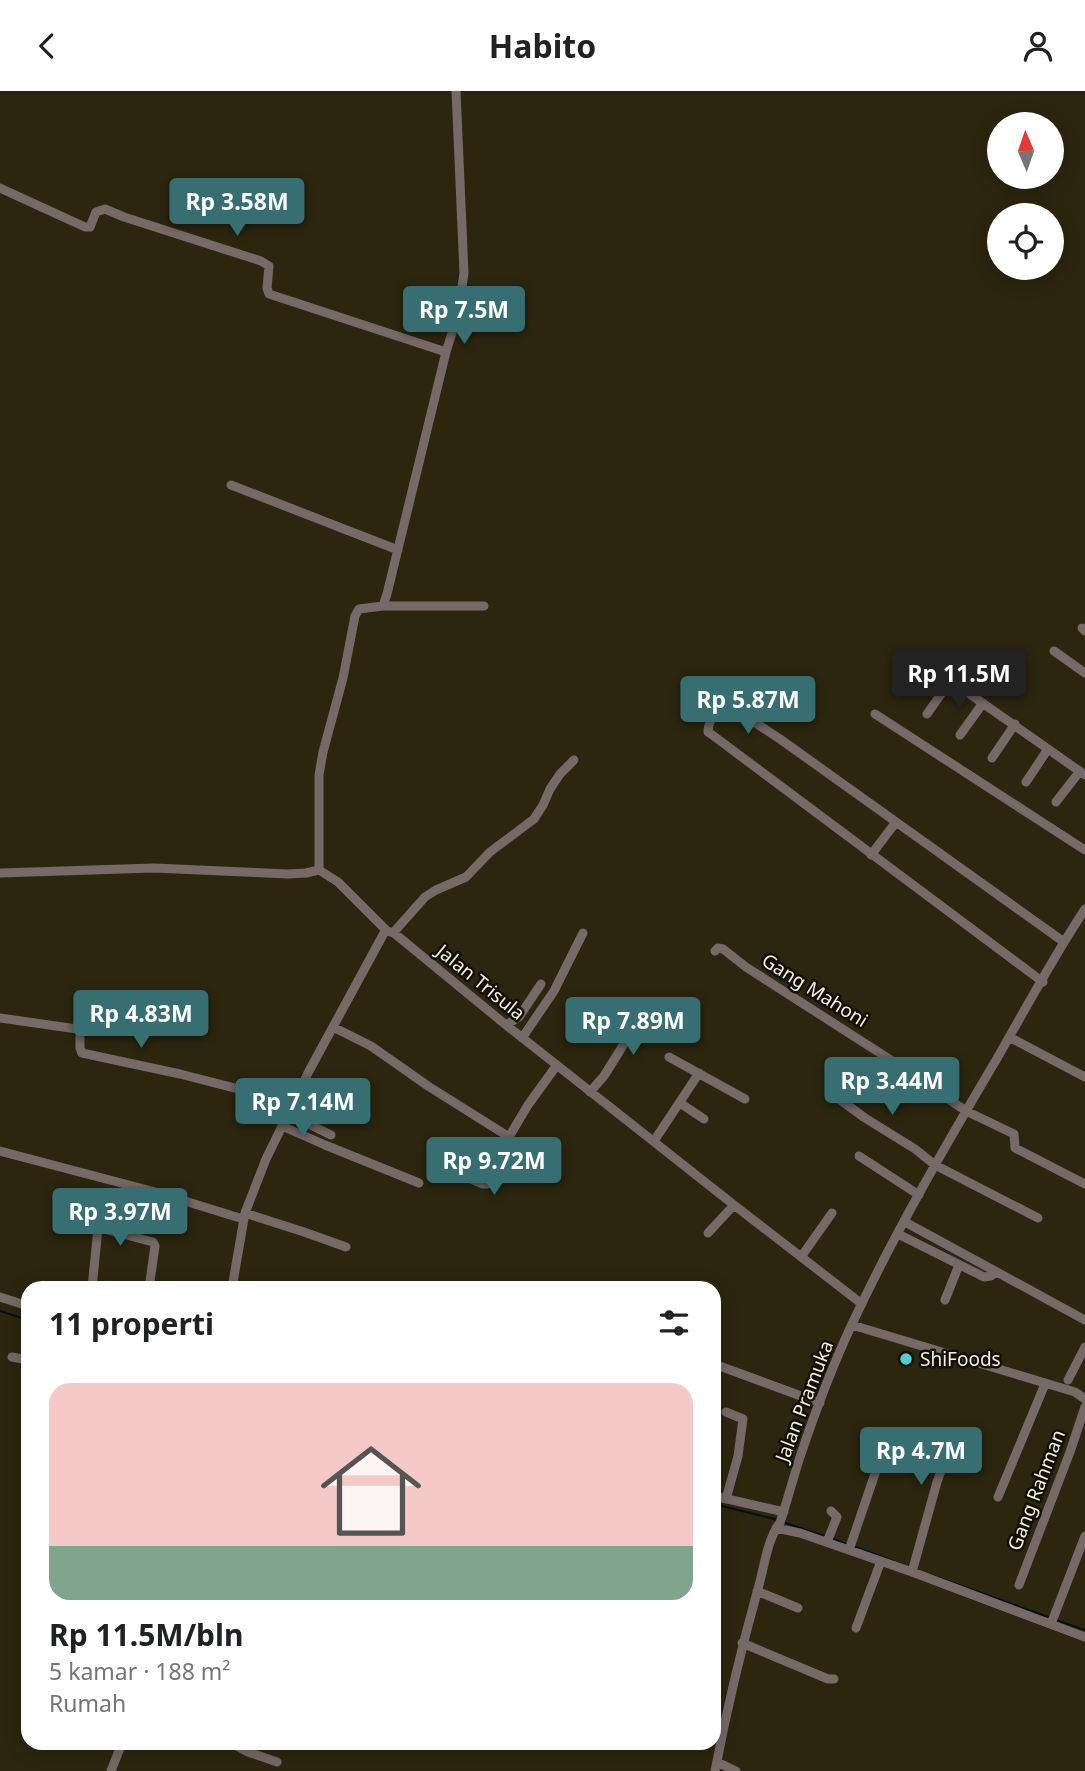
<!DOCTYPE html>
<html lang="id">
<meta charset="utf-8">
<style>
body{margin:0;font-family:"Noto Sans",sans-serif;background:#f6f6f6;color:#202124;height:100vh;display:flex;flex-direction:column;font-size:26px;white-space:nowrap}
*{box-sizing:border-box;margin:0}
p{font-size:23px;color:#757577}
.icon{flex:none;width:38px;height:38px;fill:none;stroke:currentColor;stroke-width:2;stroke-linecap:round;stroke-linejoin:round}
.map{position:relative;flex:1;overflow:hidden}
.sheet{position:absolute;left:21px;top:1190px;width:700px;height:469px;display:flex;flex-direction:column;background:#fff;border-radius:21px;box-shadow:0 4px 18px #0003}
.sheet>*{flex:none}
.needle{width:46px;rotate:358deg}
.fabs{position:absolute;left:987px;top:21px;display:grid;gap:14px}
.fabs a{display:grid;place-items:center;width:77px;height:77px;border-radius:50%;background:#fff;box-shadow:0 4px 18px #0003;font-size:35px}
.price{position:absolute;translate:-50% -60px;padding:0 16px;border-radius:7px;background:#366e71;color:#fff;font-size:23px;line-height:46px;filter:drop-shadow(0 2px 4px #0008)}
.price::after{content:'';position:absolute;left:50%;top:42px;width:21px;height:16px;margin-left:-10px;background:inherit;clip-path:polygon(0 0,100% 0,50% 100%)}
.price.current{background:#222;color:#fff}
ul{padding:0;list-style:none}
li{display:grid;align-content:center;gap:14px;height:371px;padding:0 28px}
li span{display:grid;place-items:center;height:217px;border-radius:21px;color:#555}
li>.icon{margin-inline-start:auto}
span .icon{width:126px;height:126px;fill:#fffc;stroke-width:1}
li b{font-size:30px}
h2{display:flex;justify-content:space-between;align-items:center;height:84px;padding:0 28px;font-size:30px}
header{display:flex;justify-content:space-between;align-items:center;height:91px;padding:0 28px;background:#fff;font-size:32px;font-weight:700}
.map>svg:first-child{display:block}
</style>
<header><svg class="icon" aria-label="back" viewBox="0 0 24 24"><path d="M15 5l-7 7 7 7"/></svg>Habito<svg class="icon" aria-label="person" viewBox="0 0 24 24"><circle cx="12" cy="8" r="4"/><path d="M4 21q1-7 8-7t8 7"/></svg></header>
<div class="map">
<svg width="1085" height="1680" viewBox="0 0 1085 1680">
<rect width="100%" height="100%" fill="#2c260f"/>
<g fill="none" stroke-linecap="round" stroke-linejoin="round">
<path stroke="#001016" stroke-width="2" d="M 0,1220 L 28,1229
M 714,1413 L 778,1429
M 783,1431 L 824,1445
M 833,1448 L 847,1453
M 856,1456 L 893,1470
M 931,1484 L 1051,1527
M 1056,1529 L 1085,1539"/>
<path stroke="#766968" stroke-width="9" d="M 0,97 L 85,136 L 90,136 L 96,121 L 105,118 L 124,126 L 261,170 L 269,175 L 267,197 L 269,203 L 446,261
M 231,394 L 398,459
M 383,515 L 484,515
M 1082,537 L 1085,540
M 1054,560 L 1085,582
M 947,587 L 1085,684
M 975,606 L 1004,567
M 875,623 L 1085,759
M 927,623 L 951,589
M 960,644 L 983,612
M 992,667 L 1015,633
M 1026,691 L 1048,658
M 1056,711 L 1080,680
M 871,764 L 896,731
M 319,779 L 319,684 L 323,661 L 343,587 L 355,525 L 359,518 L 383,515 L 387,503 L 446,261 L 458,223 L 464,182 L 456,0
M 0,782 L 154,777 L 288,783 L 306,782 L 319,779 L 338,791 L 387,840 L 394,842 L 506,934 L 734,1114 L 862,1213
M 393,842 L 425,806 L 436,799 L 466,786 L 490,761 L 534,728 L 543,714 L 550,698 L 560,683 L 574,669
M 715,860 L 718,857 L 723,858 L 746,876 L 897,973 L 966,1020 L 1014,1043 L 1015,1057 L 1085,1093
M 1043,891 L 711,643 L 708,641 C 708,631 714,624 720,616 L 728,614 L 780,648 L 1064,851
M 0,927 L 77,938 L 80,940 L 80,957 L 82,962 L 180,983 L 293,1012
M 506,934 L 519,926 L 541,893
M 333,936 L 371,955 L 428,995 L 509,1046
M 1009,946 L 1085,986
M 522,947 L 554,900 L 583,842
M 669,966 L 745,1008
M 590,1001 L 604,985 L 650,911
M 831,1002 L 865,1027 L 915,1058 L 935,1074 L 1038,1127
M 680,1012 L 704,1028
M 288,1023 L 331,1044
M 282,1035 L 325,1054 L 419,1092
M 654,1050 L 699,982
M 0,1060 L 159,1102 L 243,1128
M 859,1065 L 919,1104
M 442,1076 L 483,1093 L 487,1093 L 509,1046 L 528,1014 L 557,974
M 245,1122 L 304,1141 L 346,1156
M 73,1130 L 153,1151 L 155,1155 L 149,1197
M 905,1131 L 1085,1229
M 708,1142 L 734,1114
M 898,1143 L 984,1186 L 991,1185 L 996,1181
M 801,1166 L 832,1122
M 92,1197 L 98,1137
M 232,1197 L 245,1122 L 266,1068 L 309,980 L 384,842 L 387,840
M 0,1206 L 28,1215
M 945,1209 L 959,1174
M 852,1234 L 1075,1301 L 1085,1308
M 12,1266 L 28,1269
M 714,1273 L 820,1312
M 1068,1289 L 1085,1256
M 726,1321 L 743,1328 L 738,1365 L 726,1408
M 714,1405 L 784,1421
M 998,1406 L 1045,1293
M 776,1437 L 800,1442 L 912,1481 L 1085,1546
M 827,1451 L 837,1426 L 831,1420
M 849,1459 L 880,1368
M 912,1481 L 937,1391 L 947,1363 L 950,1359 L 957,1359
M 1019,1494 L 1070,1361 L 1085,1316
M 757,1500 L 798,1517
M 1051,1533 L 1085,1445
M 856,1537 L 881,1470
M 742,1552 L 828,1588 L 834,1588
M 231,1652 L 248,1661 L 277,1671
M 717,1671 L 736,1680
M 111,1680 L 122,1652
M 715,1680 C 727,1617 742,1555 759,1494 C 764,1476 768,1446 780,1432 C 787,1410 793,1388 800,1366 C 815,1321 832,1276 852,1233 C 895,1141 947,1052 999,964 C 1027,915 1054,865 1085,818"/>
</g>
<circle fill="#52cdd0" stroke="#120f06" stroke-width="2.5" cx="906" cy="1268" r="7"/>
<g text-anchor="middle" stroke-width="5" stroke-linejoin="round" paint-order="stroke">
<g font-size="19" fill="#f4f0e2" stroke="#120f06">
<text transform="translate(481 891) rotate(39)" y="7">Jalan Trisula</text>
<text transform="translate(815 899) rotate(32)" y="7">Gang Mahoni</text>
<text transform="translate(804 1310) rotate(-69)" y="7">Jalan Pramuka</text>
<text transform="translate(1036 1399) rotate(-69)" y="7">Gang Rahman</text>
</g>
<g font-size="19" fill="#f4f0e2" stroke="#120f06" text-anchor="start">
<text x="920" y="1275">ShiFoods</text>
</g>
</g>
</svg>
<div class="fabs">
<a><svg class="needle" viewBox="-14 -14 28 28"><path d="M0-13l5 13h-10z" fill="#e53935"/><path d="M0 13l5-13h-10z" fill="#757577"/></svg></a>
<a><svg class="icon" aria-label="locate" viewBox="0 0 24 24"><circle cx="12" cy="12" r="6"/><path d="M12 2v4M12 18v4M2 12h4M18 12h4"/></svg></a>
</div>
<b class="price" style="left:237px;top:147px">Rp 3.58M</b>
<b class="price" style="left:464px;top:255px">Rp 7.5M</b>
<b class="price current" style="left:959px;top:619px">Rp 11.5M</b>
<b class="price" style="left:748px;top:645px">Rp 5.87M</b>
<b class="price" style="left:141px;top:959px">Rp 4.83M</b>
<b class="price" style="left:633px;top:966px">Rp 7.89M</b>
<b class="price" style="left:892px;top:1026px">Rp 3.44M</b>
<b class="price" style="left:303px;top:1047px">Rp 7.14M</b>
<b class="price" style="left:494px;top:1106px">Rp 9.72M</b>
<b class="price" style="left:120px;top:1157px">Rp 3.97M</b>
<b class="price" style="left:921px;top:1396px">Rp 4.7M</b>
<section class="sheet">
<h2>11 properti<svg class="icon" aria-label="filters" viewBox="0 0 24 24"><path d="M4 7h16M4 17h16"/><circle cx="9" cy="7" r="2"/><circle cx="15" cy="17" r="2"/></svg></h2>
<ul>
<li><span style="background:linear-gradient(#f6c9c9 75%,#7fa58c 0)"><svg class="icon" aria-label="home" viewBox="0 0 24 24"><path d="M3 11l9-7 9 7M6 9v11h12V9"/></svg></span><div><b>Rp 11.5M/bln</b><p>5 kamar · 188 m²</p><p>Rumah</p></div></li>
</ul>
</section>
</div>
